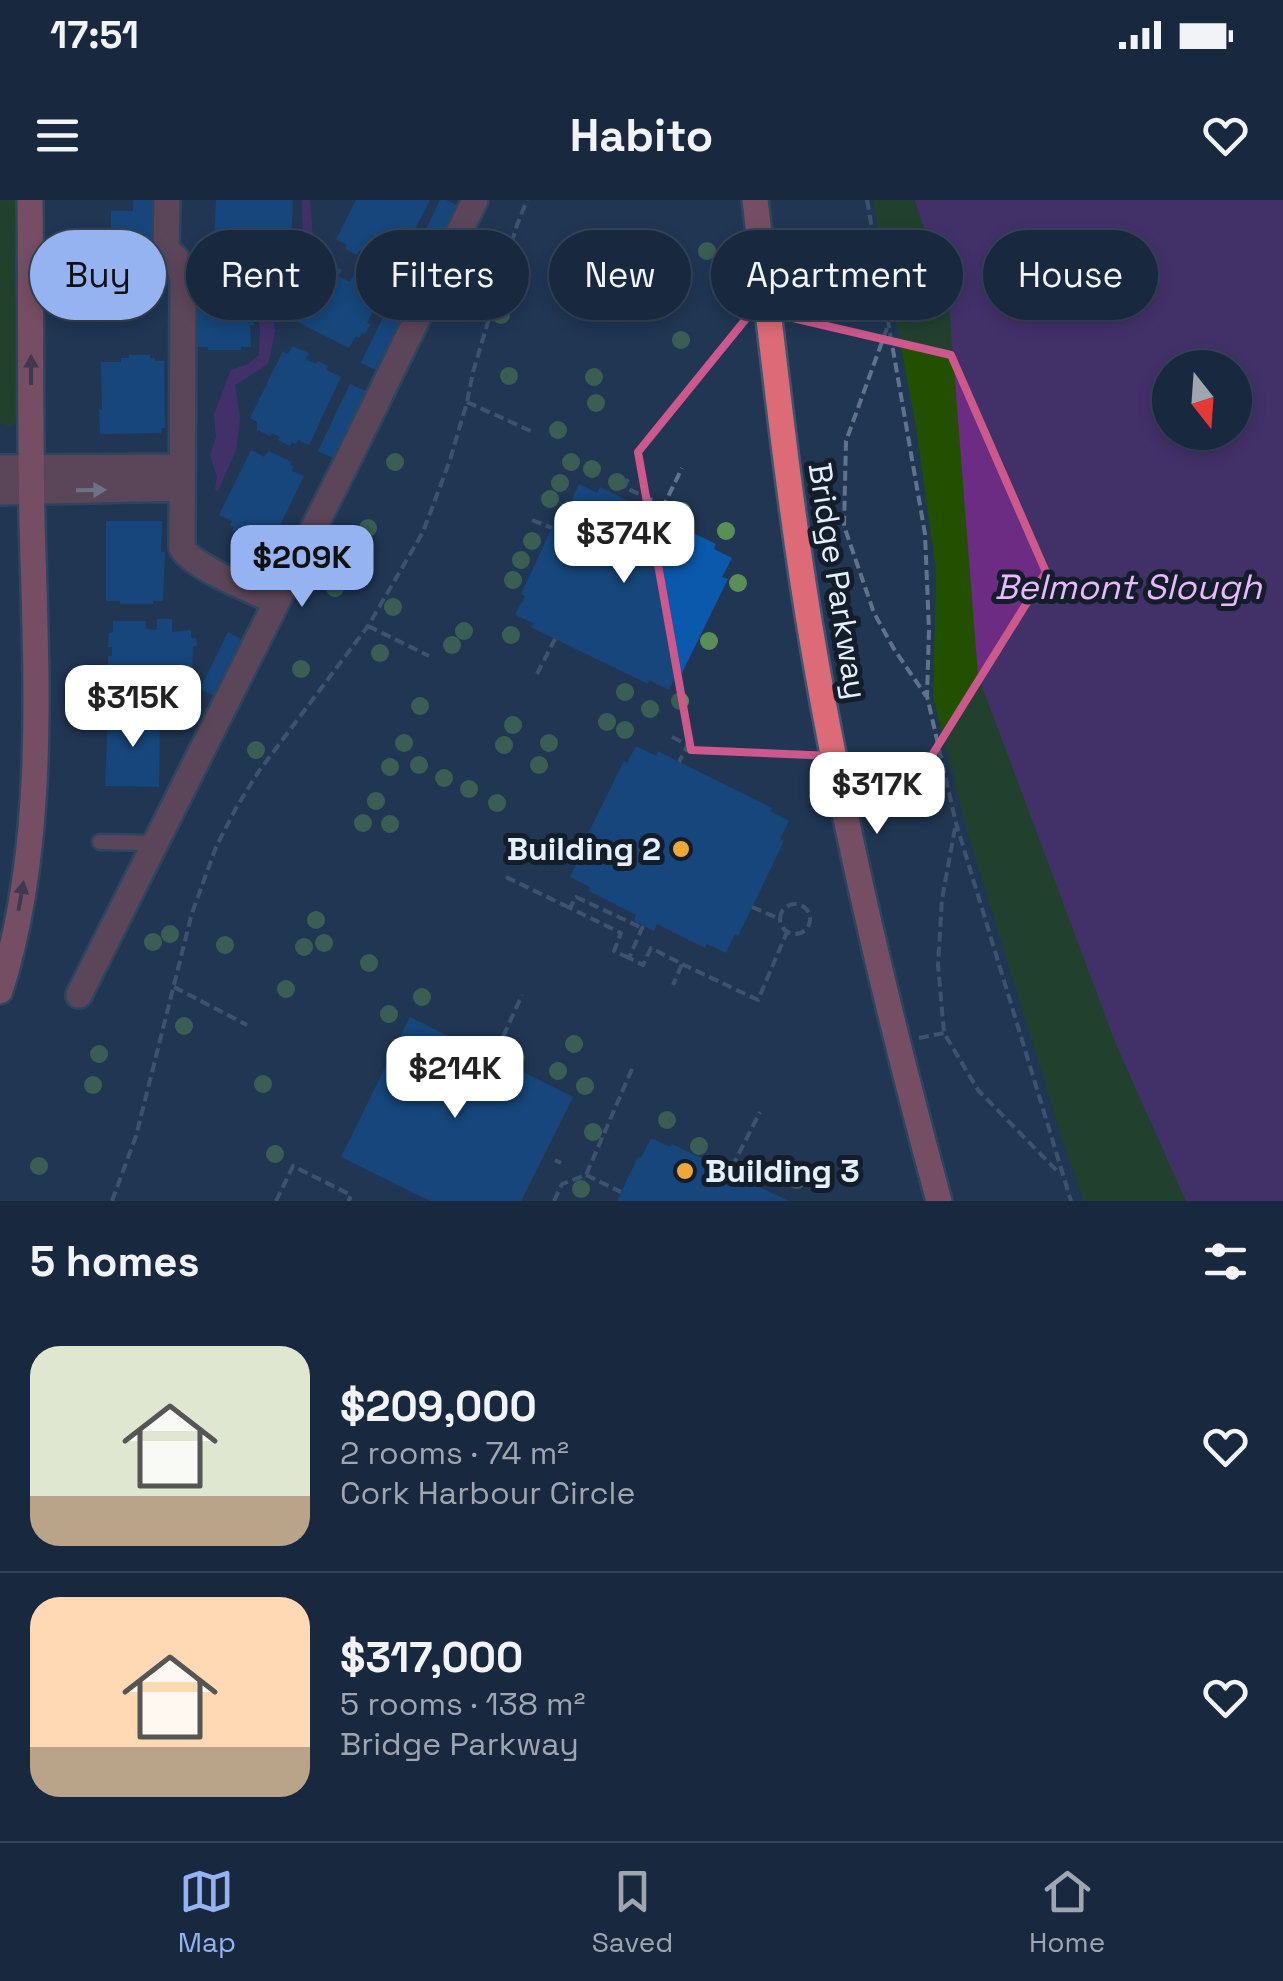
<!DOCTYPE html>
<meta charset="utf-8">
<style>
body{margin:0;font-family:"Space Grotesk",sans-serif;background:#213045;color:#f1f3f6;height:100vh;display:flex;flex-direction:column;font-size:38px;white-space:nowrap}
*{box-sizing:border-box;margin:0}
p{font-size:32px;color:#9fa6b0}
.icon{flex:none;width:55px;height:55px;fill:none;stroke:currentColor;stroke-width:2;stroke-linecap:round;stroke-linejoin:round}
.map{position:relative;height:1001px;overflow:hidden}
.drawer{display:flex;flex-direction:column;background:#18283e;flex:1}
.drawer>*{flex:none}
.hud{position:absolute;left:30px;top:30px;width:1225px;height:90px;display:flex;gap:20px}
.needle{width:65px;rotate:163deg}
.tools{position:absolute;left:1152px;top:150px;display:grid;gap:20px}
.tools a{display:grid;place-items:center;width:100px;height:100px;border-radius:50%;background:#18283e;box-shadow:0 5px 15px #0003,0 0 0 2px #364458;font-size:50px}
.price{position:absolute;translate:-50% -85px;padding:0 22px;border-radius:20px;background:#fff;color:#222;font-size:32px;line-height:65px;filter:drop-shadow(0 2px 5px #0008)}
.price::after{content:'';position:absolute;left:50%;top:60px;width:30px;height:22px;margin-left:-15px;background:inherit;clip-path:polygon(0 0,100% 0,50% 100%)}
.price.selected{background:#95b2f1;color:#111}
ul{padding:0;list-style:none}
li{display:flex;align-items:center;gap:30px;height:250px;padding:0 30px}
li+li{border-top:2px solid #364458}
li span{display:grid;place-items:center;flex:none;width:280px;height:200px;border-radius:30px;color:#555}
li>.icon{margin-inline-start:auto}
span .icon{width:120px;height:120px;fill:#fffc;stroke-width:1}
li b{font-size:42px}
h2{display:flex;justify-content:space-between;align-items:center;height:120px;padding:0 30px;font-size:42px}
.pill{padding:0 35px;border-radius:45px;background:#18283e;box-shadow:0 5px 15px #0003,0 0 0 2px #364458;font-size:35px;line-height:90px}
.pill.selected{background:#95b2f1;color:#111}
.status{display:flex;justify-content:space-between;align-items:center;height:70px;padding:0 50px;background:#18283e;direction:ltr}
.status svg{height:28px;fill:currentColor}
header{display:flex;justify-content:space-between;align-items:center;height:130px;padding:0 30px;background:#18283e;font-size:45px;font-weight:700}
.dock{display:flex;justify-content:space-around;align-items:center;height:140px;border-top:2px solid #364458;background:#18283e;font-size:28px;color:#9fa6b0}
.dock a{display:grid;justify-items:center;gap:5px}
.dock .selected{color:#95b2f1}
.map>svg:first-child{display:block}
</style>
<div class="status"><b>17:51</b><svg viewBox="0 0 49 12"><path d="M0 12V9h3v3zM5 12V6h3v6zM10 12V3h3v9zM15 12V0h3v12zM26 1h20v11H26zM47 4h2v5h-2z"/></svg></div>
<header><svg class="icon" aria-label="menu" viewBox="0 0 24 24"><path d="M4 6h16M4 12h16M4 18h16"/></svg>Habito<svg class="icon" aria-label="heart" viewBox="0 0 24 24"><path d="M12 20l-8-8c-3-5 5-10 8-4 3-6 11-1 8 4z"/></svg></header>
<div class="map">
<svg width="1283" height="1001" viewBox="0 0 1283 1001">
<rect width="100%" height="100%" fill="#203653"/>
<path fill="#234f00" d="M 0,0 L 16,0 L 17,223 L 9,227 L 0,223 Z
M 873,0 L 915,0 L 949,105 L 979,474 L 1116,843 L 1186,1001 L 1084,1001 L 1066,950 L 968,634 L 933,497 L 936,370 L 916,227 Z"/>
<path fill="#6c2c84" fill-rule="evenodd" d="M 302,0 L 310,0 L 313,40 L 310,55 L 298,58 L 277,81 L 269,101 L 275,131 L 268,164 L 235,185 L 240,218 L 236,250 L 218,291 L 215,289 L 217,276 L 210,255 L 216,237 L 214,214 L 231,170 L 248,164 L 259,155 L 260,129 L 254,83 L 259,70 L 284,58 L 303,39 Z
M 915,0 L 1283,0 L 1283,1001 L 1186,1001 L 1116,844 L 978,475 L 949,105 ZM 1170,168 L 1235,168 L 1235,232 L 1170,232 Z"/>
<path fill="#0b59ac" d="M 133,0 L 153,0 L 153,38 L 132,38 L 133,34 L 111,34 L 111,11 L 133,11 Z
M 216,0 L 293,0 L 291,41 L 214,41 Z
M 356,0 L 430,0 L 394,69 L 359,51 L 357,55 L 345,49 L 347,45 L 336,39 Z
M 440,0 L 446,0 L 461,7 L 426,78 L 407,68 Z
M 311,55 L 342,70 L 338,76 L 350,82 L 354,75 L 384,90 L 367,123 L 371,124 L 365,134 L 362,133 L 359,138 L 356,136 L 349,148 L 276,111 L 302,60 L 308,63 Z
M 195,73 L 250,74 L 254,125 L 250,125 L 251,147 L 241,147 L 241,150 L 208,150 L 208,147 L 195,147 Z
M 393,96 L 412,106 L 380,172 L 361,163 Z
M 292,146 L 309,153 L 306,159 L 316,164 L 318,161 L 328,166 L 326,170 L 341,177 L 309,245 L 298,240 L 296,244 L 292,242 L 290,246 L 278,240 L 280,237 L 272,233 L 270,236 L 257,230 L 257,222 L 250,218 L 283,151 L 288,154 Z
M 129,155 L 150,155 L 150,158 L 155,158 L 155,161 L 164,161 L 165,228 L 161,228 L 161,233 L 100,234 L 99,209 L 102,210 L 101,162 L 121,162 L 121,158 L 129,158 Z
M 350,184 L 370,193 L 337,260 L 318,251 Z
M 251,250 L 264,257 L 269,251 L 291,262 L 290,265 L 294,267 L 292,271 L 304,276 L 273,340 L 261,334 L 260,338 L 255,336 L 252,340 L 232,330 L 234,327 L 230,325 L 232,321 L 219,315 Z
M 579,284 L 597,293 L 600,287 L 649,311 L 652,304 L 672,314 L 669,321 L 716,344 L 714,349 L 732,358 L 722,377 L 728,379 L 682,473 L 678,471 L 669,490 L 649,480 L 648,484 L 555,439 L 531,427 L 533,423 L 515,415 L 525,396 L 521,394 L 552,328 L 566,300 L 571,302 Z
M 106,321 L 162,321 L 161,352 L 165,352 L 163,401 L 153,401 L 153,404 L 120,404 L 120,401 L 106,401 Z
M 157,419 L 172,419 L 172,432 L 191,430 L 191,438 L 196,438 L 197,446 L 193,446 L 192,474 L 189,474 L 189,485 L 116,485 L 116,473 L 112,473 L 112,468 L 108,468 L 108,456 L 112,456 L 112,447 L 108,447 L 109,433 L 113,432 L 113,421 L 146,421 L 146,429 L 157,430 Z
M 228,432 L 249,443 L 221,499 L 200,489 Z
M 118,511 L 150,511 L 150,515 L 160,515 L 159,587 L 105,586 L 108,515 L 118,515 Z
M 636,546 L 656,556 L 658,551 L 679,562 L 772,608 L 770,611 L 789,621 L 780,639 L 784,641 L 738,736 L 735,734 L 726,753 L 707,744 L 705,748 L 657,724 L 654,731 L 634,721 L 636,715 L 589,691 L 590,687 L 570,677 L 580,657 L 577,656 L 624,561 L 627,563 Z
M 410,817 L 481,852 L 485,844 L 507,855 L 503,862 L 573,897 L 521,1001 L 430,1001 L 341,957 Z
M 651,938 L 670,947 L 672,944 L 721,968 L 724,963 L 744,973 L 742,979 L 789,1001 L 617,1001 L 638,957 L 641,958 Z"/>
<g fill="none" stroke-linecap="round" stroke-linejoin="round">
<defs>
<path id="lane" d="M 100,642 L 154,643"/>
<path id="street" d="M 167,0 L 166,50 L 176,58 L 183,78 L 182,348 C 194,368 252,390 275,401
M 0,268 L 182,267
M 0,292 L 181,288
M 79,795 L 353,250 L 475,0"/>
<path id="secondary" d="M 755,0 C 773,148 788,298 813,445 C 845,633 889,817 939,1001
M 0,791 C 47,644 36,474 32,321 C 30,214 31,107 30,0"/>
</defs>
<use href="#lane" stroke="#3f546e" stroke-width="19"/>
<use href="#street" stroke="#3f546e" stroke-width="30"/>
<use href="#secondary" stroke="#3f546e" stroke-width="30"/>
<path stroke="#61738b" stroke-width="4" stroke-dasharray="10 5" stroke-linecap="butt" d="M 867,0 L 925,334 L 929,430 L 927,496 L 956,623 L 1071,1001
M 887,128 L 846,241 L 844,326 L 874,413 L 894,449 L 926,496
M 467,202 L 533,232
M 628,279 L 624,287 L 664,306
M 662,309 L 682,268
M 532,320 L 552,328
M 828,329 L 843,326
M 368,426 L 429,456
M 537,474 L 555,439
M 672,537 L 688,545 L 679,562
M 955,628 L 942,699 L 938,765 L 944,833 L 978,890 L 1060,974
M 506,677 L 570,708
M780 719a15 15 0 1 1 30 0a15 15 0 1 1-30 0Z
M 752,707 L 780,719
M 643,726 L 629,758 L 643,765 L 651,748 L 682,764 L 673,785
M 629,758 L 614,751 L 621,733 L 570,708 L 576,697 L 642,728
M 682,764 L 758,800 L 787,732
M 174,787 L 247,825
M 919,838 L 944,833
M 497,850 L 522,795
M 555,960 L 561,963
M 732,967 L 760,912
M 586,975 L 621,992
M 112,1001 L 136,936 L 192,713 L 216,647 L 236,608 L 259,571 L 368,426 L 423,332 L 450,260 L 467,202 L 473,172 L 517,25 L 527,0
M 276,1001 L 293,966 L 351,995 L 349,1000 L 351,1001
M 554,1001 L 562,984 L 586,975 L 632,869"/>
<use href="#lane" stroke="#a25a60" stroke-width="14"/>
<use href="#street" stroke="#a25a60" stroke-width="25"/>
<use href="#secondary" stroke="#dd6b77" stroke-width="25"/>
</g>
<g fill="#598f56">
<circle cx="490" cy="43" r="9"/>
<circle cx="707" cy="51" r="9"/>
<circle cx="665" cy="56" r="9"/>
<circle cx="587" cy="71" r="9"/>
<circle cx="646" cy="76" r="9"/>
<circle cx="501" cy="115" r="9"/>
<circle cx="681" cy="140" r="9"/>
<circle cx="509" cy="176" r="9"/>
<circle cx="594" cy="177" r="9"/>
<circle cx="596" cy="203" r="9"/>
<circle cx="558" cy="230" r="9"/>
<circle cx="395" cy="262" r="9"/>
<circle cx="571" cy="262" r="9"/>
<circle cx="592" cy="269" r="9"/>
<circle cx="617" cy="282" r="9"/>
<circle cx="560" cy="283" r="9"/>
<circle cx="550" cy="299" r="9"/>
<circle cx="682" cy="311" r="9"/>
<circle cx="368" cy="328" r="9"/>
<circle cx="726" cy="331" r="9"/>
<circle cx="532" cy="341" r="9"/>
<circle cx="521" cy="360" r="9"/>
<circle cx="513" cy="380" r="9"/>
<circle cx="738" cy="383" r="9"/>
<circle cx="335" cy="388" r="9"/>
<circle cx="393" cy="407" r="9"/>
<circle cx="464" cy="431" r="9"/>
<circle cx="511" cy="435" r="9"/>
<circle cx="709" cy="441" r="9"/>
<circle cx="452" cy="445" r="9"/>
<circle cx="380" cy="453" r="9"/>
<circle cx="301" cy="469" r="9"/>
<circle cx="625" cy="492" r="9"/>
<circle cx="680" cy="501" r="9"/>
<circle cx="420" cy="506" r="9"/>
<circle cx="650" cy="509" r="9"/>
<circle cx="607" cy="522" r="9"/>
<circle cx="513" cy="525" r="9"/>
<circle cx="625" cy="530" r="9"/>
<circle cx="404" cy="543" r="9"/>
<circle cx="549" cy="543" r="9"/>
<circle cx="504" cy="545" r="9"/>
<circle cx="256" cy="550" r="9"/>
<circle cx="419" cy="565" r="9"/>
<circle cx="539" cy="565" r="9"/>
<circle cx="390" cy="567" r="9"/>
<circle cx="444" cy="578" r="9"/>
<circle cx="469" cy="589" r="9"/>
<circle cx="376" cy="601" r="9"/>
<circle cx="497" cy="603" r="9"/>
<circle cx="363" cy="623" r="9"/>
<circle cx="390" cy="624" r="9"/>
<circle cx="316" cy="720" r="9"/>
<circle cx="170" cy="734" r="9"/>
<circle cx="153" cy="742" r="9"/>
<circle cx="324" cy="743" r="9"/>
<circle cx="225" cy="745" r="9"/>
<circle cx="304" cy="747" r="9"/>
<circle cx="369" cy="763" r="9"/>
<circle cx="286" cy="789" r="9"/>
<circle cx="422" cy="797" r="9"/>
<circle cx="389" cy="814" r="9"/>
<circle cx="184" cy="826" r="9"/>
<circle cx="574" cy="844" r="9"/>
<circle cx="99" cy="854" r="9"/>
<circle cx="516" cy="857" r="9"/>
<circle cx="558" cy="871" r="9"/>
<circle cx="263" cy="884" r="9"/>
<circle cx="93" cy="885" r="9"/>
<circle cx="585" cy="886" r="9"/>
<circle cx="667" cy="920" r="9"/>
<circle cx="593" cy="932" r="9"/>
<circle cx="699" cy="946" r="9"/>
<circle cx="275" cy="954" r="9"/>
<circle cx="39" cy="966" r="9"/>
<circle cx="797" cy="980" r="9"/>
<circle cx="581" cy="989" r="9"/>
</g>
<defs><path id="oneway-solid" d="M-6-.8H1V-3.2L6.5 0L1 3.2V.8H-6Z" transform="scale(2.5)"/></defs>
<g fill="#643d49">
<use href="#oneway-solid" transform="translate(31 170) rotate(-90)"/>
<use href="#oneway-solid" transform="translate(21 696) rotate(-80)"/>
</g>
<use fill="#cdbbc7" href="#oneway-solid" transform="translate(91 290) rotate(-1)"/>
<path d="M0 0H1283V1001H0ZM 754,109 L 951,155 L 1046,372 L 929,560 L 691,550 L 638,252 Z" fill="#203653" fill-opacity=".55" fill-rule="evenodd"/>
<path fill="none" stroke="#cc588c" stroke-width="8" stroke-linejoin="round" d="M 754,109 L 951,155 L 1046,372 L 929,560 L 691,550 L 638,252 Z"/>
<g fill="#eca93a" stroke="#141e2b" stroke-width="4">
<circle cx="681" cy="649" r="10"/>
<circle cx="685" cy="971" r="10"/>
</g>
<g text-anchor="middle" stroke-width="10" stroke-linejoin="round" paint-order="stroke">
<g font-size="32" fill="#e4effe" stroke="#141e2b">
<text transform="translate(838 381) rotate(81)" y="11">Bridge Parkway</text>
</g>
<g font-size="32" font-weight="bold" fill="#e4effe" stroke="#141e2b" text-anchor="end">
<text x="661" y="660">Building 2</text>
<text x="705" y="982" text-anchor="start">Building 3</text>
</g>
<g font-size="35" font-style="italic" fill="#e9b8fe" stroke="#141e2b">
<text x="1128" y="399">Belmont Slough</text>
</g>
</g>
</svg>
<div class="tools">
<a><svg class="needle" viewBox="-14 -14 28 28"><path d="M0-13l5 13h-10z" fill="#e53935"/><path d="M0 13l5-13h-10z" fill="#9fa6b0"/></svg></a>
</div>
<b class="price" style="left:624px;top:386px">$374K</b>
<b class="price selected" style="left:302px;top:410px">$209K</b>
<b class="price" style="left:133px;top:550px">$315K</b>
<b class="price" style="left:877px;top:637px">$317K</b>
<b class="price" style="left:455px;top:921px">$214K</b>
<div class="hud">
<a class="pill selected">Buy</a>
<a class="pill">Rent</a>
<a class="pill">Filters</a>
<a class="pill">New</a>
<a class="pill">Apartment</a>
<a class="pill">House</a>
</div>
</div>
<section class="drawer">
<h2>5 homes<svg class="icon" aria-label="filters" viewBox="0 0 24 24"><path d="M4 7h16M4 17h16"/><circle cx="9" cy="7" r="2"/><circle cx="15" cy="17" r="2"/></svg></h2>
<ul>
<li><span style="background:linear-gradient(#dfe7d0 75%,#b9a48a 0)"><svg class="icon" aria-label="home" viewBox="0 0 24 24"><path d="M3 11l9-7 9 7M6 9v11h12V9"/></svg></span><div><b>$209,000</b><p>2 rooms · 74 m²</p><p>Cork Harbour Circle</p></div><svg class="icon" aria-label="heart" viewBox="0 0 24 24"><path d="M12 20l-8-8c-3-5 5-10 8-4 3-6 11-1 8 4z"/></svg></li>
<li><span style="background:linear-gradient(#ffd9b3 75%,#b9a48a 0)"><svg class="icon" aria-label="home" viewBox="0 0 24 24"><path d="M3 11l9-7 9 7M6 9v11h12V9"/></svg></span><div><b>$317,000</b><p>5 rooms · 138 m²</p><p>Bridge Parkway</p></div><svg class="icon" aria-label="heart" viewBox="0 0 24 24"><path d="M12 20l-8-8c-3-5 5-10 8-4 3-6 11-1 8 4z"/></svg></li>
</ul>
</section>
<nav class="dock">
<a class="selected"><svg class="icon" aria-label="map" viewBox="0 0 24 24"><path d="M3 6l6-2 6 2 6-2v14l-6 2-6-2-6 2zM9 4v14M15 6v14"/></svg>Map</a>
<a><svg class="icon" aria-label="saved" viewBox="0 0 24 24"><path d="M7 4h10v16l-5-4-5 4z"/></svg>Saved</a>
<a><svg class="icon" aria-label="home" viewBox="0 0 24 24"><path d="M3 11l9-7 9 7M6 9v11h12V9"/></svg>Home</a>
</nav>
